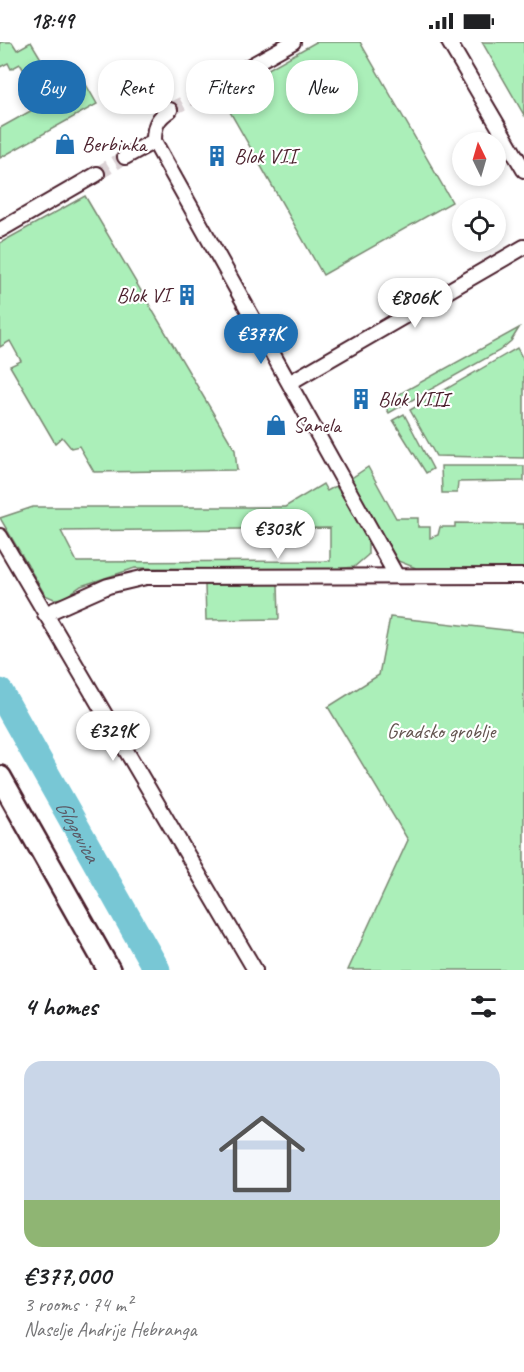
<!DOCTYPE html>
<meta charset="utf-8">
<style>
body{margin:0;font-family:Caveat,sans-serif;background:#f2f2f2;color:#202124;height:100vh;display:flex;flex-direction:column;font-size:22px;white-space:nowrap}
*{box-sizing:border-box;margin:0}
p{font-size:20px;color:#757577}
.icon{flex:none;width:33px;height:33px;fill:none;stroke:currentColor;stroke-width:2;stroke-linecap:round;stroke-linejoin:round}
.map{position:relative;height:928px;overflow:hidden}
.panel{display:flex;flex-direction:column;background:#fff;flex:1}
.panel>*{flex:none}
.hud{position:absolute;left:18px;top:18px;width:489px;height:54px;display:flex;gap:12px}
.needle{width:39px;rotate:355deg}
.fabs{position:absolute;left:452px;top:90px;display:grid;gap:12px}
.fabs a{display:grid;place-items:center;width:54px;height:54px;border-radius:50%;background:#fff;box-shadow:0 3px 9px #0003;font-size:30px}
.price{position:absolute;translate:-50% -51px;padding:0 14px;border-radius:21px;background:#fff;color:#222;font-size:20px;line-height:39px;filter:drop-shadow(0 2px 3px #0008)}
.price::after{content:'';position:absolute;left:50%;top:36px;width:18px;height:14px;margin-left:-9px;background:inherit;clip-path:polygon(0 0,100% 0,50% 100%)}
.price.selected{background:#1f6fb2;color:#fff}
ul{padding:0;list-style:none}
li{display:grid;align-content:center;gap:12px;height:318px;padding:0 24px}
li span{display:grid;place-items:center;height:186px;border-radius:18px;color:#555}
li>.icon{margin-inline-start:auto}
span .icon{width:108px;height:108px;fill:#fffc;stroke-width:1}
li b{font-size:26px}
h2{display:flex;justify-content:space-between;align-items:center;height:72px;padding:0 24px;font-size:26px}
.chip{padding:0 21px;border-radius:24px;background:#fff;box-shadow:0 3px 9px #0003;font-size:21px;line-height:54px}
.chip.selected{background:#1f6fb2;color:#fff}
.status{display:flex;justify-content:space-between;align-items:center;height:42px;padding:0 30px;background:#fff;direction:ltr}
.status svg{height:16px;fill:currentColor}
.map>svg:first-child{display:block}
</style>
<div class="status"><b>18:49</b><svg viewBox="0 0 49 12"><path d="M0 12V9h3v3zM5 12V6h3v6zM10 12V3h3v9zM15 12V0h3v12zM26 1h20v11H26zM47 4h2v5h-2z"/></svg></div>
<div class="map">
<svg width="524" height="928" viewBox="0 0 524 928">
<rect width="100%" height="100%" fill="#fff"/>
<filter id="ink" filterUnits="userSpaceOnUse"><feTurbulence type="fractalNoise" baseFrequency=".0167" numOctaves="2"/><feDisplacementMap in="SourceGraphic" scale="12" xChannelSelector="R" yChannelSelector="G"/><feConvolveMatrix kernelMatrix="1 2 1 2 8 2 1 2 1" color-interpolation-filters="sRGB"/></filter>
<g filter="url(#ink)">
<path fill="#abefb9" stroke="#7a8772" stroke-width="1.5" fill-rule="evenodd" d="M 0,0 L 12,0 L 17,8 L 31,0 L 43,20 L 25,30 L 20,22 L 11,27 L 8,21 L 0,25 Z
M 316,0 L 360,0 L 452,160 L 323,233 L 221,54 Z
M 482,0 L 524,0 L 524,73 Z
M 84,39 L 97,62 L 0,116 L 0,86 Z
M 85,154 L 235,408 L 237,428 L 94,430 L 79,404 L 71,406 L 62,395 L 55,401 L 10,324 L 21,319 L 10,299 L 0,305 L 0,201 Z
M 519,286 L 511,299 L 499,309 L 389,371 L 383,361 Z
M 517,306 L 524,319 L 524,416 L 436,414 L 410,368 Z
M 404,372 L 433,427 L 426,431 L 393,378 Z
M 441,424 L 524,424 L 524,439 L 458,440 L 457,451 L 442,451 Z
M 368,425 L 396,476 L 418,476 L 418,485 L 430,485 L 430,496 L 438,493 L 440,485 L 455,485 L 455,481 L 524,482 L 524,528 L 416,526 L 398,519 L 350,437 Z
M 323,442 L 327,449 L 336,444 L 368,495 L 368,513 L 354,525 L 327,528 L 135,526 L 81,544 L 64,556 L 54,557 L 45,553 L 0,476 L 33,465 L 285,465 ZM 330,486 L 330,519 L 77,520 L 61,489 Z
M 278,542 L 279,577 L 206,578 L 205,543 Z
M 390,575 L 524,590 L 524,928 L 348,928 L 408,798 L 328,665 L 379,633 Z"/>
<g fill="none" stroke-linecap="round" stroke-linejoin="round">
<path stroke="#78c7d5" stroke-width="27" id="s1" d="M 0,650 L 157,928"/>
<path stroke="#dbd2d5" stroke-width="14" stroke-dasharray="14 7" stroke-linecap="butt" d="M 170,68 L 202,51
M 97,132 L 125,115"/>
<defs>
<path id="minor" d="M 449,0 L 524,128
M 202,51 L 293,0
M 154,99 C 154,84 157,76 170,68
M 125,115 L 154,99 L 396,533
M 0,188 L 97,132
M 289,341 L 524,205
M 0,494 L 255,928
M 45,572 L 108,544 L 146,535 L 524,534"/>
<path id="primary" d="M 0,735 L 109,928"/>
</defs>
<use href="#minor" stroke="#4a1f2b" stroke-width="18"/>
<use href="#primary" stroke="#4a1f2b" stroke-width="26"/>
<use href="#minor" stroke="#fff" stroke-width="14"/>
<use href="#primary" stroke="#fff" stroke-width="21"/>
</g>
</g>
<defs>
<symbol id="shop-bare" viewBox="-9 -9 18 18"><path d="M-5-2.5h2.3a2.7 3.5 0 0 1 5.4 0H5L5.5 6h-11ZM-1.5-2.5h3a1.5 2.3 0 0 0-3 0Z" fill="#1f6fb2" stroke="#fff" stroke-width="2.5" paint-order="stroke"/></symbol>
<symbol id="building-bare" viewBox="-9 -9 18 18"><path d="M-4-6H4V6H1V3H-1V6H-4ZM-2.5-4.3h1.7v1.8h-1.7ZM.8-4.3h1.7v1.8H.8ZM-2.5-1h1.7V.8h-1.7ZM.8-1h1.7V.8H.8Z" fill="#1f6fb2" stroke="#fff" stroke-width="2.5" paint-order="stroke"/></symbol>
</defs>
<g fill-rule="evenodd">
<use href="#shop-bare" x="50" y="87" width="30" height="30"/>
<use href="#building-bare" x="202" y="99" width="30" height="30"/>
<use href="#building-bare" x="172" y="238" width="30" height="30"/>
<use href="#building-bare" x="346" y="342" width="30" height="30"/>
<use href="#shop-bare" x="261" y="368" width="30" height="30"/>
</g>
<g text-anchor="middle" stroke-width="4.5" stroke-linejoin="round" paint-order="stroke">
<g font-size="21" fill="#4a1f2b" stroke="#fff" text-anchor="start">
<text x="82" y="109">Berbinka</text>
<text x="234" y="121">Blok VII</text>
<text x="170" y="260" text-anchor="end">Blok VI</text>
<text x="378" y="364">Blok VIII</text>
<text x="293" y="390">Sanela</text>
</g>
<g font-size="21" fill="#62534e" stroke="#fff">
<text x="441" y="696">Gradsko groblje</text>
</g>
<g font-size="22" font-style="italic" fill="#5a5a66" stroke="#fff">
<text dy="8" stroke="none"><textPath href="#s1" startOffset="159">Glogovica</textPath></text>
</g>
</g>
</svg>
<div class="fabs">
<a><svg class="needle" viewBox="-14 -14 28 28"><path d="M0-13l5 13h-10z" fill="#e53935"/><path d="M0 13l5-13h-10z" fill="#757577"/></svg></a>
<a><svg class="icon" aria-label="locate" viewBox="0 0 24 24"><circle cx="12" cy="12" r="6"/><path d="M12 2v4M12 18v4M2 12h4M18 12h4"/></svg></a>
</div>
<b class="price" style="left:415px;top:287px">€806K</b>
<b class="price selected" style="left:261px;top:323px">€377K</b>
<b class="price" style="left:278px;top:518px">€303K</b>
<b class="price" style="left:113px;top:720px">€329K</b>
<div class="hud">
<a class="chip selected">Buy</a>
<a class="chip">Rent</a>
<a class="chip">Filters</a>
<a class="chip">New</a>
</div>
</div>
<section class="panel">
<h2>4 homes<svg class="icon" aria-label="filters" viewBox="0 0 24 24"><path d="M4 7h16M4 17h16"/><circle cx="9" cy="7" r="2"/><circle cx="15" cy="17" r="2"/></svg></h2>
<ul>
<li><span style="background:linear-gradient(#c9d6e8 75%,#8fb573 0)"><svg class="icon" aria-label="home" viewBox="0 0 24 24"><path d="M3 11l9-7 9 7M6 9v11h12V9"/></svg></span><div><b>€377,000</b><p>3 rooms · 74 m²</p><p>Naselje Andrije Hebranga</p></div></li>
</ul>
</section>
